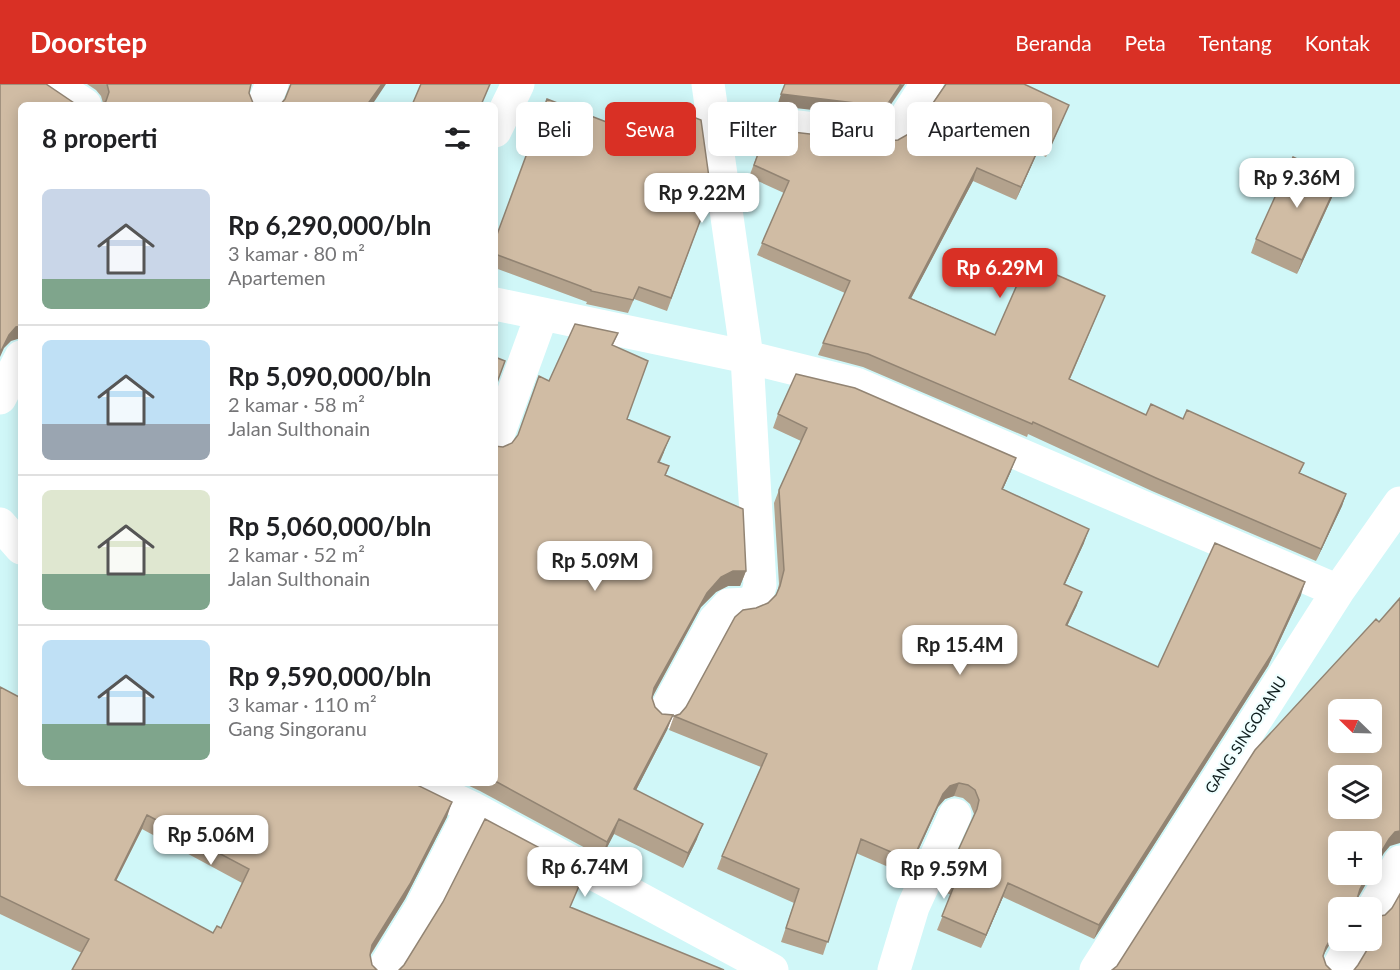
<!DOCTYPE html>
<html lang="id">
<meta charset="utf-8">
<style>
body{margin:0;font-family:Lato,sans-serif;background:#f2f2f2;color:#202124;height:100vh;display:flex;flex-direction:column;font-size:22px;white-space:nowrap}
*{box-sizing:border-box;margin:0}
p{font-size:20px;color:#757577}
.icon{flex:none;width:33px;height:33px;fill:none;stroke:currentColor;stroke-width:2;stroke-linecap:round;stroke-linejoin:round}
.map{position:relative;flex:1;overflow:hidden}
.details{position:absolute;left:18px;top:18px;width:480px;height:684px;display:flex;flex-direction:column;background:#fff;border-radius:9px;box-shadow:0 3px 15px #0003}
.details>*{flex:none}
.hud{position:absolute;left:516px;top:18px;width:570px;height:54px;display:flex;gap:12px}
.needle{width:39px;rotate:293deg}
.buttons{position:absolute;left:1328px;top:615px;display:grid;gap:12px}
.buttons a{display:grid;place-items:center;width:54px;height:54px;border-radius:9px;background:#fff;box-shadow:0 3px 15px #0003;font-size:30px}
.price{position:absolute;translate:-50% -51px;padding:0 14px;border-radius:12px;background:#fff;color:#222;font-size:20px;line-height:39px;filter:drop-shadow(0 2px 3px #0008)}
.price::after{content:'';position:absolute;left:50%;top:36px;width:18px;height:14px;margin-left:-9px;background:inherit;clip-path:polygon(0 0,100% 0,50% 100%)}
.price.current{background:#d93025;color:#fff}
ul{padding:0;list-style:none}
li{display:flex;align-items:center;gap:18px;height:150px;padding:0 24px}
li+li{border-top:2px solid #e0e0e0}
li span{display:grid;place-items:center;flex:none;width:168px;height:120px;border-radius:9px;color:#555}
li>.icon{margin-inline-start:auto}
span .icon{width:72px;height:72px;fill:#fffc;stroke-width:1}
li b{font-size:26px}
h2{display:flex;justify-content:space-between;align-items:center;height:72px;padding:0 24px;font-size:26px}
.pill{padding:0 21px;border-radius:9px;background:#fff;box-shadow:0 3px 15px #0003;font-size:21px;line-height:54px}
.pill.current{background:#d93025;color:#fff}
header{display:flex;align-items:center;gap:36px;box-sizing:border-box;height:84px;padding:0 30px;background:#d93025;color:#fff}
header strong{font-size:28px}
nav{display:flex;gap:33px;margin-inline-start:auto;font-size:21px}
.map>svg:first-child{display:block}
</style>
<header>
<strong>Doorstep</strong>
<nav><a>Beranda</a><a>Peta</a><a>Tentang</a><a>Kontak</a></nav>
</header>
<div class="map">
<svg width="1400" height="886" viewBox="0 0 1400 886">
<rect width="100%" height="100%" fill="#d0f7f8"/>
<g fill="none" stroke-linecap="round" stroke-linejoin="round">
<path stroke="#fff" stroke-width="33" d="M 53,0 L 85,21
M 263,21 L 272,0
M 712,33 L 876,52 L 890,50 L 899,44 L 927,0
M 495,47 L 518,0
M 495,220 L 747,273 L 856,300 L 1338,507
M 0,314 L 21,273
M 495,359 L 542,230
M 0,440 L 21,464
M 665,628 L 715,536 L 729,521 C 749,519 755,524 760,501 L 747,273 L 708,0
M 420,699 L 472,724 L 772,886
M 1371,828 L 1400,778
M 383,886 L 421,824 L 472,724
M 894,886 L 913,823 L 955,731
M 1096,886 L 1338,507 L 1400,419
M 1337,886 L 1354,856"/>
</g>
<path fill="#b3a28d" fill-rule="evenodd" d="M 87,0 L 252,0 L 103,19 L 101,12 L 96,6 Z
M 945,0 L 1024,0 L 1064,33 L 1046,73 L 1037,69 L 1016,116 L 973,97 L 911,214 L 995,251 L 1100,224 L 1070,295 L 1146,331 L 1183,335 L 1304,379 L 1300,389 L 1346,410 L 1342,422 L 1316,477 L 1152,407 L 1028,350 L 1027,353 L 863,283 L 818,271 L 845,209 L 757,171 L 784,109 L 749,93 L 767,45 L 879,58 L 898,56 L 914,47 L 944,2 Z
M 711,108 L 667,227 L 634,215 L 628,229 L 586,220 L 587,218 L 495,184 L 495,156 Z
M 1334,109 L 1297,190 L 1251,169 L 1256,155 Z
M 618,249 L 613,261 L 627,335 L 664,368 L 660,378 L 669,382 L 666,391 L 746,487 L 740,502 L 728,502 L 716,508 L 701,523 L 652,614 L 655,623 L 662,630 L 673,631 L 667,646 L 636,706 L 697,755 L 683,784 L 614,750 L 602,773 L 480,707 L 463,699 L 495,699 L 495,362 L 503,363 L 512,359 L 518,351 L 549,297 Z
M 778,330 L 1011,387 L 1003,405 L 1084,459 L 1065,500 L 1077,521 L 1067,542 L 1158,583 L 1301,511 L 1268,582 L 1094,855 L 1003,813 L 981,864 L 937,846 L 951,811 L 941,806 L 946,793 L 973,734 L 974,730 L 970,720 L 963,714 L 954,712 L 945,715 L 938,723 L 907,791 L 856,769 L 823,871 L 781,858 L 794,819 L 717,785 L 722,772 L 761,683 L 669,646 L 674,632 L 680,630 L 686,623 L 756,524 L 768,519 L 777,509 L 779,500 L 774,419 L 779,406 L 801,357 L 773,344 Z
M 0,603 L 21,699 L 447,733 L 405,815 L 370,872 L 82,869 L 0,830 ZM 142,745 L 242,799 L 221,844 L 213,849 L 116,797 Z
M 1392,824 L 1373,855 L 1371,850 L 1371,844 L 1375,833 L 1385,831 Z"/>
<path fill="#928473" d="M 382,0 L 386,0 L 372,21 L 367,21 Z
M 905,0 L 883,32 L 876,33 L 777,22 L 781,10 Z
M 1042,57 L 1037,69 L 1016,116 L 1021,103 Z
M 977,84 L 973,97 L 905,226 L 909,214 Z
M 1339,95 L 1334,109 L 1297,190 L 1302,176 Z
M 21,242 L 21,254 L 11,257 L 4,264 L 0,273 L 0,269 L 9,251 L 16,243 Z
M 670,353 L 664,368 L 653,392 L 658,378 Z
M 1016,374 L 1011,387 L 997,418 L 1002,405 Z
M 1346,410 L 1342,422 L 1316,477 L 1321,465 Z
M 1089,445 L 1084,459 L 1059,513 L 1064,500 Z
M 733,487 L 746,487 L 740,502 L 728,502 L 716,508 L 701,523 L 649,619 L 654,604 L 707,509 L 721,493 Z
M 1305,498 L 1301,511 L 1268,582 L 1094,855 L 1099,841 Z
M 1082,508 L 1077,521 L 1061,555 L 1066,541 Z
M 673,631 L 667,646 L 629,720 L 634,705 Z
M 959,699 L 954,712 L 945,715 L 938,723 L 907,791 L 912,777 L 943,710 L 950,702 Z
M 452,718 L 447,733 L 405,815 L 367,876 L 372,861 Z
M 147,731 L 142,745 L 109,811 L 115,796 Z
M 619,735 L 614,750 L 602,773 L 607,758 Z
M 703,740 L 697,755 L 683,784 L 688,769 Z
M 1400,747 L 1400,759 L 1390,762 L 1384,769 L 1355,819 L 1360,805 L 1368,790 L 1371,790 L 1371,785 L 1389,755 L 1395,748 Z
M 1008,799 L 1003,813 L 981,864 L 986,851 Z
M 1338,841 L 1338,846 L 1320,877 L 1326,863 Z"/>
<path fill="#d0bca4" stroke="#928473" stroke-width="1.5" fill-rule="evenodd" d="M 0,0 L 46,0 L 77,21 L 21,21 L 21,242 L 16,243 L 9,251 L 0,269 Z
M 107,0 L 251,0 L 249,9 L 253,19 L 256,21 L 102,21 L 106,17 L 109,8 Z
M 291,0 L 382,0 L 367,21 L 280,21 L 285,15 Z
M 421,0 L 490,0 L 481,21 L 412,21 Z
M 785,0 L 901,0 L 887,21 L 880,22 L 781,10 Z
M 946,0 L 1024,0 L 1069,21 L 1051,61 L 1042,57 L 1021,103 L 977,84 L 909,214 L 995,251 L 1027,178 L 1105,212 L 1069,295 L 1146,331 L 1151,320 L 1183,335 L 1187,326 L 1304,379 L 1299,389 L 1346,410 L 1321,465 L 1156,394 L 1033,338 L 1032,340 L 868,270 L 823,259 L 850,197 L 762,159 L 789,97 L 754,81 L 767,45 L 879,58 L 898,56 L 914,47 Z
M 547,15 L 658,58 L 670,24 L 701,36 L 711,108 L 671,214 L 639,203 L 633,216 L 591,207 L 591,206 L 495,170 L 495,156 Z
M 1293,73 L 1339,95 L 1302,176 L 1256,155 Z
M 575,240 L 618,249 L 612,261 L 648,277 L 627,335 L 670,353 L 658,378 L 669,382 L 665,391 L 743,425 L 746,487 L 733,487 L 721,493 L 707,509 L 654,604 L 652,614 L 655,623 L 662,630 L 673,631 L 634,705 L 703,740 L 688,769 L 619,735 L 607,758 L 495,697 L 495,362 L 503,363 L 512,359 L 518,351 L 539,292 L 549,297 Z
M 495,273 L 505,277 L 495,304 Z
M 796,290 L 855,304 L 1016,374 L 1002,405 L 1089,445 L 1064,500 L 1082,508 L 1066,541 L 1158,583 L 1215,459 L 1305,498 L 1273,568 L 1099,841 L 1008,799 L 986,851 L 942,832 L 956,797 L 946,793 L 977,725 L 979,716 L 975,706 L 968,701 L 959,699 L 950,702 L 943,710 L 912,777 L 861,755 L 828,858 L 786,844 L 799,805 L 722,772 L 767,670 L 674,632 L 680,630 L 686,623 L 735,533 L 743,526 L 756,524 L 768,519 L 776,511 L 780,502 L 784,486 L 779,406 L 807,344 L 778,330 Z
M 1400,514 L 1400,747 L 1395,748 L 1389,755 L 1371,785 L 1371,758 L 1338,758 L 1338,790 L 1368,790 L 1360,805 L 1357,815 L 1360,824 L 1338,824 L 1338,841 L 1326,863 L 1323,872 L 1326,881 L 1331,886 L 1112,886 L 1117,882 L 1255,666 L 1376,535 L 1379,538 ZM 1338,626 L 1371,626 L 1371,658 L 1338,658 ZM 1338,692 L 1371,692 L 1371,724 L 1338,724 Z
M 0,603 L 21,614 L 21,699 L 415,699 L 417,701 L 452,718 L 410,800 L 372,861 L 370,871 L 372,881 L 377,886 L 72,886 L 89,855 L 0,812 ZM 147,731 L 249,785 L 221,844 L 217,842 L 213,849 L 115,796 Z
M 485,735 L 585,788 L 570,823 L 724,886 L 399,886 L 404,881 L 443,818 Z
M 1400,810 L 1400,886 L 1354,886 L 1358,881 L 1376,851 L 1378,841 L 1375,833 L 1385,831 L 1392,824 Z"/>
<g text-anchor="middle" stroke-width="4.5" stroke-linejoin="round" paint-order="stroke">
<g font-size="15" fill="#0f1e1e" stroke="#f0ffff">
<text transform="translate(1246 651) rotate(-57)" y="5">GANG SINGORANU</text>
</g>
</g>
</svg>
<div class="buttons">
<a><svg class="needle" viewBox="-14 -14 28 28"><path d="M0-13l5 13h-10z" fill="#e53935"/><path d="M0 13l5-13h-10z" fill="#757577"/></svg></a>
<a><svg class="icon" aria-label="layers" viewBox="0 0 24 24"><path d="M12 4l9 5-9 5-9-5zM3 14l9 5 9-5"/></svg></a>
<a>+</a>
<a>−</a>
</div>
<b class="price" style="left:1297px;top:125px">Rp 9.36M</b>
<b class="price" style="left:702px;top:140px">Rp 9.22M</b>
<b class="price current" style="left:1000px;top:215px">Rp 6.29M</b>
<b class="price" style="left:595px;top:508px">Rp 5.09M</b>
<b class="price" style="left:960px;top:592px">Rp 15.4M</b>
<b class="price" style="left:211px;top:782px">Rp 5.06M</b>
<b class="price" style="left:585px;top:814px">Rp 6.74M</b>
<b class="price" style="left:944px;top:816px">Rp 9.59M</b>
<div class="hud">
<a class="pill">Beli</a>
<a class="pill current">Sewa</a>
<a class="pill">Filter</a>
<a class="pill">Baru</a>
<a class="pill">Apartemen</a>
</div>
<section class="details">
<h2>8 properti<svg class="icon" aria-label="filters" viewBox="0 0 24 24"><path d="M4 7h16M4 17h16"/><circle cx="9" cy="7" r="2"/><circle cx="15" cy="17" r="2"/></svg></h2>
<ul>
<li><span style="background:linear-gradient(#c9d6e8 75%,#7fa58c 0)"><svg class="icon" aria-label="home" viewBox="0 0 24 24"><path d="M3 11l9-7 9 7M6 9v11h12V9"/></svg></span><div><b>Rp 6,290,000/bln</b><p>3 kamar · 80 m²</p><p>Apartemen</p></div></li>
<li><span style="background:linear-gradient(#bfe0f5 70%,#9aa5b1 0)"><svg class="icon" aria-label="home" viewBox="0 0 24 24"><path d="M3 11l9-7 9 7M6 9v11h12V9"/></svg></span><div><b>Rp 5,090,000/bln</b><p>2 kamar · 58 m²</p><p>Jalan Sulthonain</p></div></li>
<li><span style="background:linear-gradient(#dfe7d0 70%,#7fa58c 0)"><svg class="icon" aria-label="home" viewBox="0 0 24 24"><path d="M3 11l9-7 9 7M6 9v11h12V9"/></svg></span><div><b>Rp 5,060,000/bln</b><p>2 kamar · 52 m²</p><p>Jalan Sulthonain</p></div></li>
<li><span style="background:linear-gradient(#bfe0f5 70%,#7fa58c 0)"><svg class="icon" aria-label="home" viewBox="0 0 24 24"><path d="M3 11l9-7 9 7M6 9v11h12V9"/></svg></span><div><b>Rp 9,590,000/bln</b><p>3 kamar · 110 m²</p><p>Gang Singoranu</p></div></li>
</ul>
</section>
</div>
